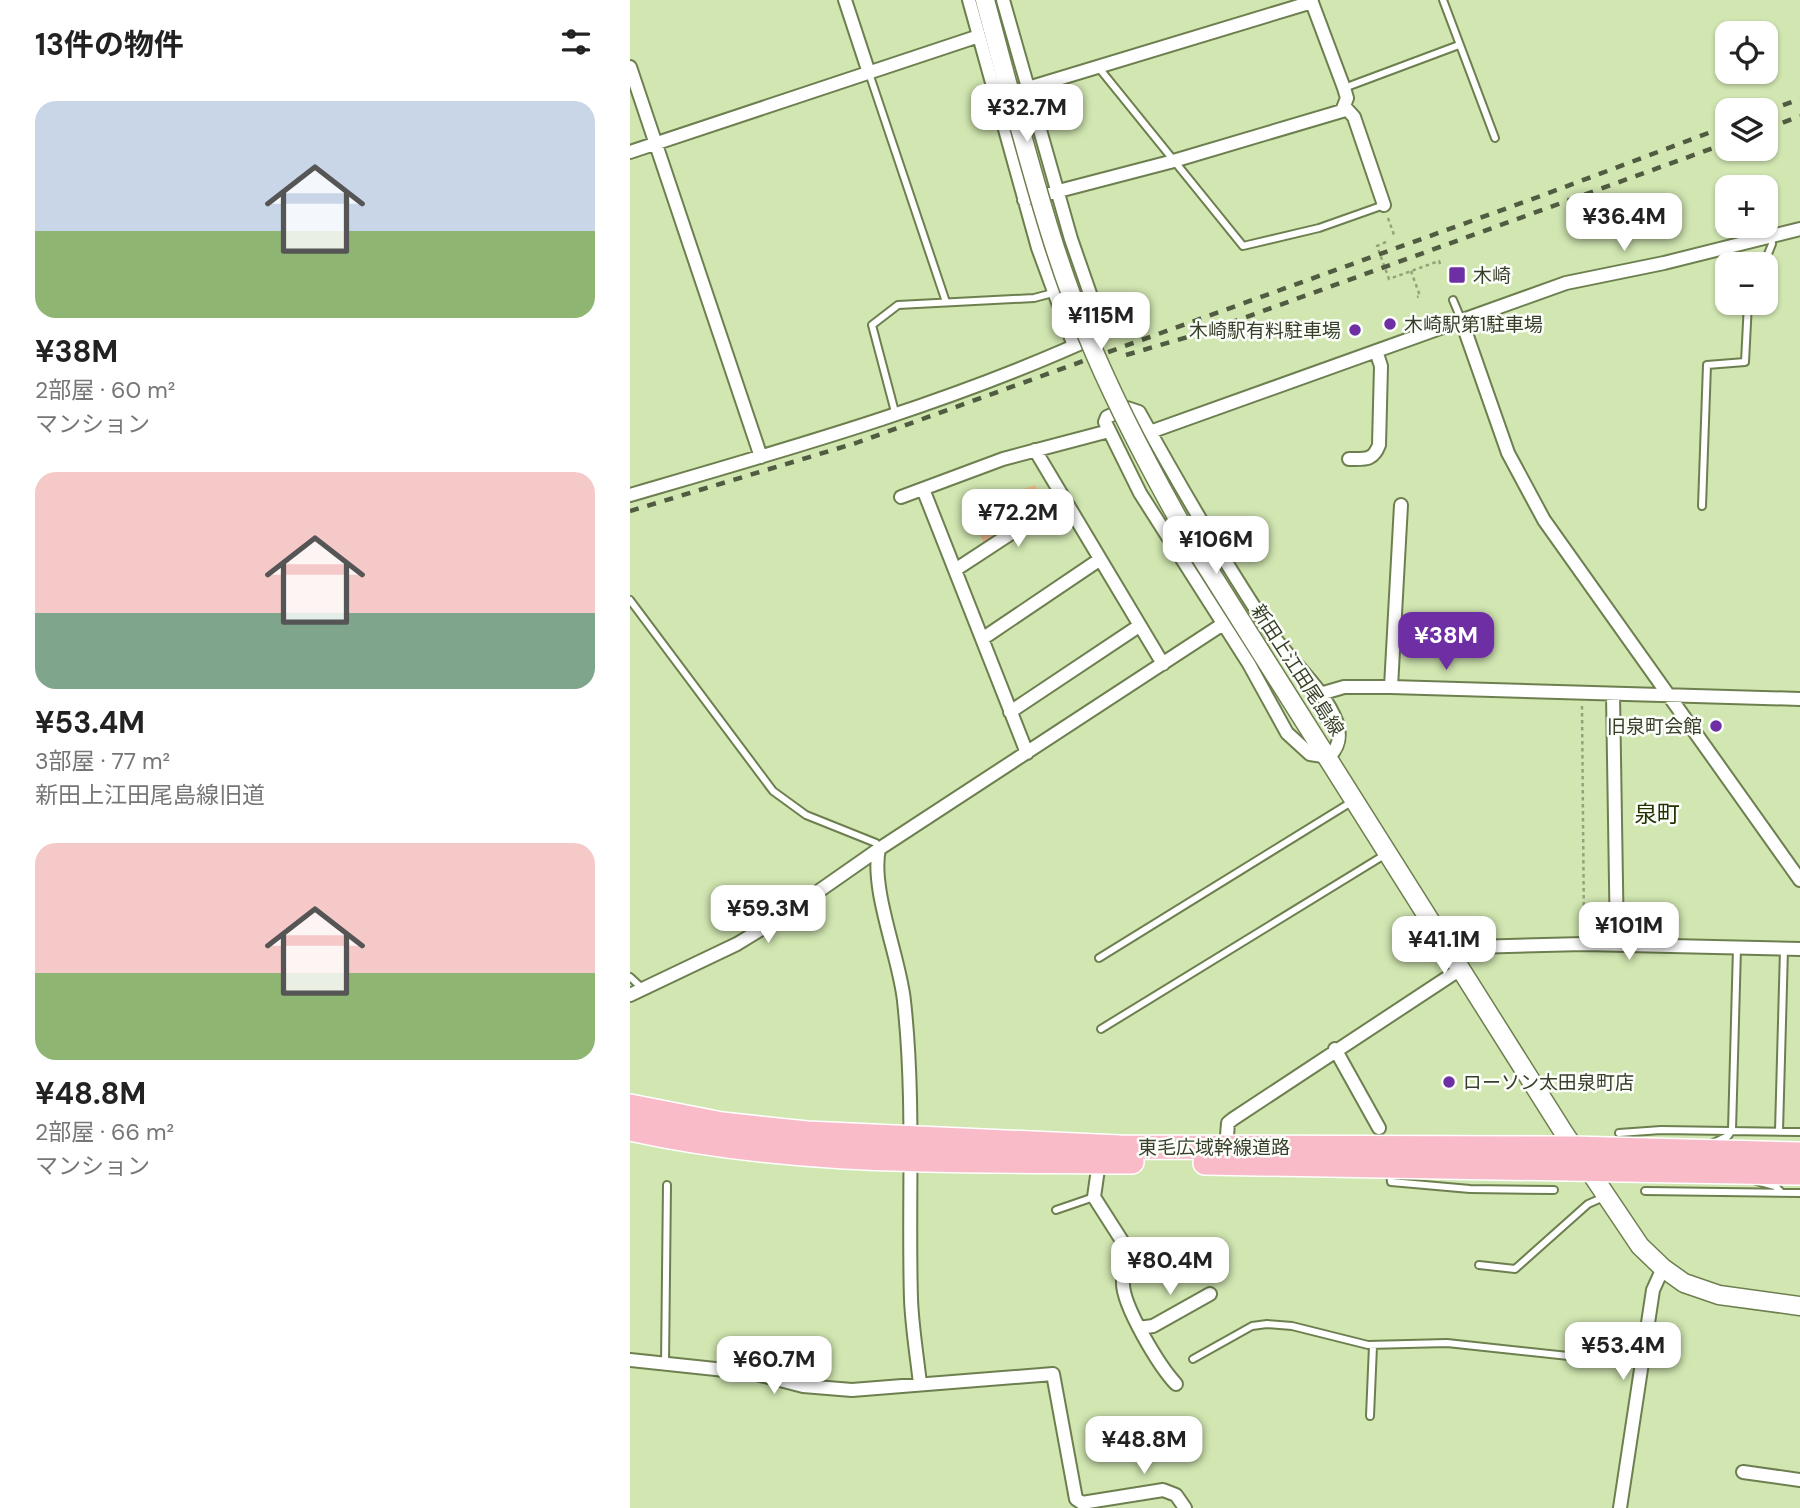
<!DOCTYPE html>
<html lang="ja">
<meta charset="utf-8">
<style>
body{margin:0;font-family:"DM Sans","Noto Sans JP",sans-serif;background:#f6f6f6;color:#222;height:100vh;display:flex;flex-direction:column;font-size:26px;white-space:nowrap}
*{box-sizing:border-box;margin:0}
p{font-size:23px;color:#767676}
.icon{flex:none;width:38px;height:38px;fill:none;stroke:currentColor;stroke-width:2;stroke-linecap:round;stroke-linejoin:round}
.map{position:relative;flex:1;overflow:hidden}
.drawer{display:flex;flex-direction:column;background:#fff;width:630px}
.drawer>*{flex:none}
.buttons{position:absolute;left:1085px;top:21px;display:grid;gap:14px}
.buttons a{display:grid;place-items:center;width:63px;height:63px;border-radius:14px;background:#fff;box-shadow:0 2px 5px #0004;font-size:35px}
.price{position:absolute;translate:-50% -60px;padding:0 16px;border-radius:14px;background:#fff;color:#222;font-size:23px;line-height:46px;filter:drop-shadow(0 2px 4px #0008)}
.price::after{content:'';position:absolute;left:50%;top:42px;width:21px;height:16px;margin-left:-10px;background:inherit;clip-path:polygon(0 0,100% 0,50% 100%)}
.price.current{background:#6f2fa4;color:#fff}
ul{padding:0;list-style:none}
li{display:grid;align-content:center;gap:14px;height:371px;padding:0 35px}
li span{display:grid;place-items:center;height:217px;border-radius:21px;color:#555}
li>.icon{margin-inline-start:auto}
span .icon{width:126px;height:126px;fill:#fffc;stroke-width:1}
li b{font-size:30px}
h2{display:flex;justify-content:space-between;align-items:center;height:84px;padding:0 35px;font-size:30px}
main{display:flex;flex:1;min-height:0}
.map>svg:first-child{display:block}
</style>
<main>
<section class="drawer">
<h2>13件の物件<svg class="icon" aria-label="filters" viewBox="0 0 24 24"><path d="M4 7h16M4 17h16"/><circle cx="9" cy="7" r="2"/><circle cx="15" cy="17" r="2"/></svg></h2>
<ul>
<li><span style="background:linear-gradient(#c9d6e8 60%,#8fb573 0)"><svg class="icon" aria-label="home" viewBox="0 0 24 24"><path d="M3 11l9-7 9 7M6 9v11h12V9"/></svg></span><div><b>¥38M</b><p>2部屋 · 60 m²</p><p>マンション</p></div></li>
<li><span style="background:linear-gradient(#f6c9c9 65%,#7fa58c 0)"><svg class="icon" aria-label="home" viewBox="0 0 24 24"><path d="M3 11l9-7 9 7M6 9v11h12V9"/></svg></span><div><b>¥53.4M</b><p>3部屋 · 77 m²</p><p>新田上江田尾島線旧道</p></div></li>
<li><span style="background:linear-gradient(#f6c9c9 60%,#8fb573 0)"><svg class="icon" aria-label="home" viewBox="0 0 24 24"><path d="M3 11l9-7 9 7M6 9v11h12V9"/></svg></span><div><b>¥48.8M</b><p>2部屋 · 66 m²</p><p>マンション</p></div></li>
</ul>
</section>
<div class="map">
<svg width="1170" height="1508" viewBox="0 0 1170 1508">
<defs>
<pattern id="park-crowns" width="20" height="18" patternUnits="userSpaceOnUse" patternTransform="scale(1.75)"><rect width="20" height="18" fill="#f5c18f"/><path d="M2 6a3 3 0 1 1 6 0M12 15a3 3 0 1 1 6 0" fill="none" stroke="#c79e75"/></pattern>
</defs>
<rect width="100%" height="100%" fill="#d1e6b1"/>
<path fill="url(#park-crowns)" d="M 405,485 L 417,503 L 354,545 L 340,507 Z"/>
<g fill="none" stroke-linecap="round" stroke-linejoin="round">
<defs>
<path id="lane" d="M 813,0 L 865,138
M 469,68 L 613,246 L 689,228 L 754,205
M 239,73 L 316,302
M 714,88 L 829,45
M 1134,264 L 1142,244 L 1141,236
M 823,300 L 831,319
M 265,412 L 242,325 L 268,305 L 404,298 L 423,293
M 1072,506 L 1077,365 L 1115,362 L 1118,303
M 0,600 L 143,791 L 176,815 L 246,843 L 249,849
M 469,958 L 723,801
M 0,977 L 13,989
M 471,1029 L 756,854
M 1149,1131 L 1154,949
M 989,1133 L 1031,1130 L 1170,1132
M 1081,1144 L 1098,1136 L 1102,1130 L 1107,948
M 760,1172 L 761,1182 L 840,1189 L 924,1190
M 1126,1181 L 1145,1186 L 1152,1193
M 1015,1191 L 1170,1193
M 426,1210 L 464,1197
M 849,1265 L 885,1269 L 958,1204 L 974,1197
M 563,1359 L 622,1326 L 637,1324 L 662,1326 L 738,1345 L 817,1343 L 1013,1364
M 35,1364 L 37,1185
M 740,1416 L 743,1346"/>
<path id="street" d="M 215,0 L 239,73
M 339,0 L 408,248 L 444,346
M 0,67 L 131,457
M 398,88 L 682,2
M 715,107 L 724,117 L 754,205
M 0,152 L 349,36
M 394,200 L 540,162 L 712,111 L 717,98 L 714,88 L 681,0
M 831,319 L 878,453 L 914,520 L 1170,880
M 497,408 L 509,412 C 551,488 595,564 644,637 C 664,665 695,690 707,723 C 711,737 709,747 699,757 L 680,754 L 657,733 L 619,664 L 510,493 L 475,422 L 477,417 Z
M 520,432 L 936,283 L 1034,263 L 1170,229
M 405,450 L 533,664
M 719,459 C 735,459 743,461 749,445 L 751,366 L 746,351
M 293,489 L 397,753
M 0,495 C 158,449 322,403 471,334 L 473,331 L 441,239 L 373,0
M 271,497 L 373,459 L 479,431
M 325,570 L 432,500
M 352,639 L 469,560
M 761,687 L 771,505
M 690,694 L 714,687 L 761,687 L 1170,699
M 983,695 L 987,945
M 380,712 L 509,626
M 249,849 C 240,889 270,959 274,1001 C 285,1100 278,1200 281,1299 C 282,1327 287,1356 290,1384
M 822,954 L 843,947 L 954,944 L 1170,949
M 0,995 L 107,944 L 156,914 L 249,849 L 593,624
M 705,1049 L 749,1128
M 596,1148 L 598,1123 L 603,1119 L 832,968
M 469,1162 L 464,1197 L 501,1255 C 501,1264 494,1272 493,1281 C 491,1304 530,1367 546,1384
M 509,1328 L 523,1326 L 580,1294
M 0,1360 L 123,1373 L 173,1386 L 222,1390 L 423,1374 L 446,1499 L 452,1503 L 533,1490 L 546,1495 L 555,1508
M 1113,1472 L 1170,1480
M 990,1508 L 1023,1290 L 1033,1268"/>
<path id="secondary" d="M 355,0 L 378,86
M 560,540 L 934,1133 L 1010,1246 L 1033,1268 L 1054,1283 L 1089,1295 L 1170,1306"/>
<path id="highway" d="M 0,1106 L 92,1124 L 177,1133 L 490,1147 L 943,1148 L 1170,1154
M 0,1129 C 166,1166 333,1160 502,1162
M 575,1163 L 1170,1173"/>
</defs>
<use href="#lane" stroke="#6d7f4f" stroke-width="10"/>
<use href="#street" stroke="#6d7f4f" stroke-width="16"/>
<use href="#secondary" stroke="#6d7f4f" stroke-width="21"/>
<use href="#highway" stroke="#fff" stroke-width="26"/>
<path stroke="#93a27a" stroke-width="2.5" stroke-dasharray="3.5 3.5" stroke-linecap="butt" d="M 758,218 L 764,235
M 756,242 L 747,246 L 759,279 L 809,261 L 811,267
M 781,271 L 790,296 L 787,297
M 952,706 L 954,931"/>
<use href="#lane" stroke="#fff" stroke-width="6"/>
<use href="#street" stroke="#fff" stroke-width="12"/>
<use href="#secondary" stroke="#fff" stroke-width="18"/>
<use href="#highway" stroke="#f8bbc7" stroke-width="23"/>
<path stroke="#515b41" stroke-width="4.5" stroke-dasharray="9 9" stroke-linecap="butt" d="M 1136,111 L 1170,99
M 1136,129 L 1170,116
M 496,355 L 575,332 L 1097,143
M 0,511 L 226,443 L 908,197 L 1097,126"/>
<defs>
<path id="secondary-bridge" d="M 378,86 C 402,169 423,255 457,335 C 486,406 522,473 560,540"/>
</defs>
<use href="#secondary-bridge" stroke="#6d7f4f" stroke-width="21" stroke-linecap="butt"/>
<use href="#secondary-bridge" stroke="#fff" stroke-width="18"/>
</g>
<g fill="#6f2fa4" stroke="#fcfef9" stroke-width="2.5">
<rect x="818" y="266" width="18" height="18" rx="3.5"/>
<circle cx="760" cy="324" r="7"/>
<circle cx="725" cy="330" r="7"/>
<circle cx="1086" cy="726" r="7"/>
<circle cx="819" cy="1082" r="7"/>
</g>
<g text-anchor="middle" stroke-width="5" stroke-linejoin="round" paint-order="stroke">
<g font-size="19" fill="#373f2a" stroke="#fcfef9" text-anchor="start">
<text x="843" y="282">木崎</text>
<text x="774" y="331">木崎駅第1駐車場</text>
<text x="711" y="337" text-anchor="end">木崎駅有料駐車場</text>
<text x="1072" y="733" text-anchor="end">旧泉町会館</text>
<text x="833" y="1089">ローソン太田泉町店</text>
</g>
<g font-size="19" fill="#373f2a" stroke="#fcfef9">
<text transform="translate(668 670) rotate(57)" y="7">新田上江田尾島線</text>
<text x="584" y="1154">東毛広域幹線道路</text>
</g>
<g font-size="23" fill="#233200" stroke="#fcfef9">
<text x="1027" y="822">泉町</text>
</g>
</g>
</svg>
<div class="buttons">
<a><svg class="icon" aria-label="locate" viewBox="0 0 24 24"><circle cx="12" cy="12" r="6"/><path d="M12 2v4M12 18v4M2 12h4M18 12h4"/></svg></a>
<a><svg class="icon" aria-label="layers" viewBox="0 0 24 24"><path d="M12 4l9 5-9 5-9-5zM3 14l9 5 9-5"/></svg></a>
<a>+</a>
<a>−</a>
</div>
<b class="price" style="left:397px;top:144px">¥32.7M</b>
<b class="price" style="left:994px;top:253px">¥36.4M</b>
<b class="price" style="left:471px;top:352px">¥115M</b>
<b class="price" style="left:388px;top:549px">¥72.2M</b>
<b class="price" style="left:586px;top:576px">¥106M</b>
<b class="price current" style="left:816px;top:672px">¥38M</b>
<b class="price" style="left:138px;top:945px">¥59.3M</b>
<b class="price" style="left:999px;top:962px">¥101M</b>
<b class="price" style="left:814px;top:976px">¥41.1M</b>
<b class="price" style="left:540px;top:1297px">¥80.4M</b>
<b class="price" style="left:993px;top:1382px">¥53.4M</b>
<b class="price" style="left:144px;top:1396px">¥60.7M</b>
<b class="price" style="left:514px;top:1476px">¥48.8M</b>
</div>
</main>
